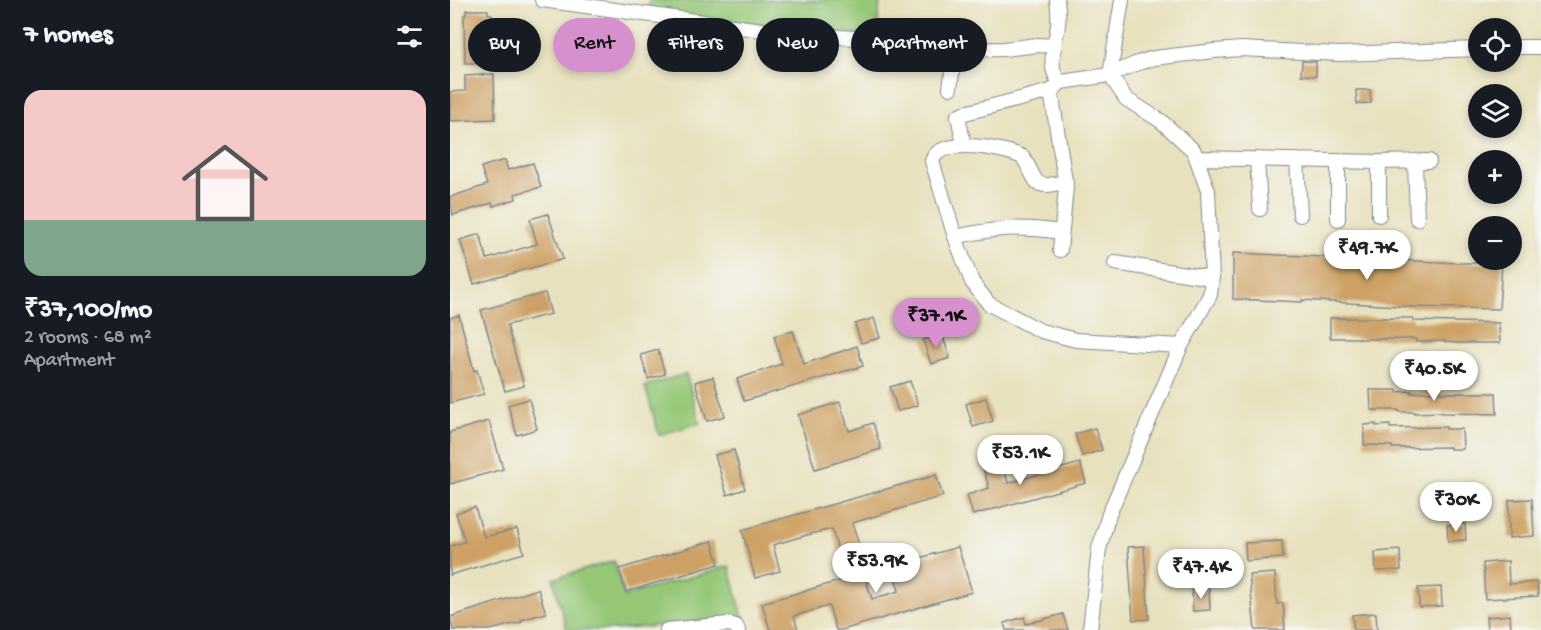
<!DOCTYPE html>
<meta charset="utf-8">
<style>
body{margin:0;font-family:"Gochi Hand",sans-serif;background:#20242c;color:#f1f3f6;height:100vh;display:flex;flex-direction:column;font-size:22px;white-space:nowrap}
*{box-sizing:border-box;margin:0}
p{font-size:20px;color:#9ea1a6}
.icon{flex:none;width:33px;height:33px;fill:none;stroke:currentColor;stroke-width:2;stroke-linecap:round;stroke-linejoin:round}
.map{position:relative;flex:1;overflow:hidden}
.drawer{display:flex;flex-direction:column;background:#171b24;width:450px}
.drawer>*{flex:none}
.banner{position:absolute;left:18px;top:18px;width:570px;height:54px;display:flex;gap:12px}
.tools{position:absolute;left:1018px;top:18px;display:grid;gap:12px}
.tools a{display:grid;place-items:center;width:54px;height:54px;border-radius:50%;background:#171b24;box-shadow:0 3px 9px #0003;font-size:30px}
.price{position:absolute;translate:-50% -51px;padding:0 14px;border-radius:21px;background:#fff;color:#222;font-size:20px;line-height:39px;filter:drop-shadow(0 2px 3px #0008)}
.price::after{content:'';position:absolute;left:50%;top:36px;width:18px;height:14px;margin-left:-9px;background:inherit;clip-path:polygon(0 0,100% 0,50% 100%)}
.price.active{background:#d690ce;color:#111}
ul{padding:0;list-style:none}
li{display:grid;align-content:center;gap:12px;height:318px;padding:0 24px}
li span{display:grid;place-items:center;height:186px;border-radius:18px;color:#555}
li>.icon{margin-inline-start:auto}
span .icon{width:108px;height:108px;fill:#fffc;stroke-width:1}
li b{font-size:26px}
h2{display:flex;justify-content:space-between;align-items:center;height:72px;padding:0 24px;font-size:26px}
.chip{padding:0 21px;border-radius:27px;background:#171b24;box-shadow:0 3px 9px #0003;font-size:21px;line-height:54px}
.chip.active{background:#d690ce;color:#111}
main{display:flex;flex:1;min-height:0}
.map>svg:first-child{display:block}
</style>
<main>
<section class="drawer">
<h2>7 homes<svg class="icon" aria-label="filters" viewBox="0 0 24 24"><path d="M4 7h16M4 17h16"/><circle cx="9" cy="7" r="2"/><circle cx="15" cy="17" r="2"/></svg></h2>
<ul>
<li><span style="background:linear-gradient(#f6c9c9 70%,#7fa58c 0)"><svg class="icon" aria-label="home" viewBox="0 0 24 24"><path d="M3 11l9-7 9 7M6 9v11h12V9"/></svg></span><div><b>₹37,100/mo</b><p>2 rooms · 68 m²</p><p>Apartment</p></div></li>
</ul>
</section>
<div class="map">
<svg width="1091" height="630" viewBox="0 0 1091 630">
<rect width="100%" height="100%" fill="#f6f6f2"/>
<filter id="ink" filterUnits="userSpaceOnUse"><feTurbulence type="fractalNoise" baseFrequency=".0167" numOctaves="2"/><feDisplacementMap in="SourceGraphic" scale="12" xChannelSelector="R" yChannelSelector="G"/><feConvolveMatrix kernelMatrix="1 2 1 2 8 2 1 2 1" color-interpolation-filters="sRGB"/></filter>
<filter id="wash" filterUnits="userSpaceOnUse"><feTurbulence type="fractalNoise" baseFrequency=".008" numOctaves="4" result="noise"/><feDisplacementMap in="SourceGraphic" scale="24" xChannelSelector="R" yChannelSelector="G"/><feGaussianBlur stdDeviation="1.35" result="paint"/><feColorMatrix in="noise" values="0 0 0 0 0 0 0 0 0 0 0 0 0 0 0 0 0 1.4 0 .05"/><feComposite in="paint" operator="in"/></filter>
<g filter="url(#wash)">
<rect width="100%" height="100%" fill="#e8e1bd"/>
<path fill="#95c777" stroke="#587b6a" stroke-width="1.5" d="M 200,0 L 430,0 L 427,36 L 196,12 Z
M 236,374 L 250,423 L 209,435 L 195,386 Z
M 164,561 L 174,596 L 279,566 L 293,617 L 166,630 L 117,630 L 103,579 Z"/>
<g id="blocks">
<path fill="#cda165" d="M 16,10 L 38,10 L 38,14 L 42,14 L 42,23 L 39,23 L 39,37 L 43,36 L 43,63 L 15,63 L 14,15 L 16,15 Z
M 852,61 L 866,62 L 866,76 L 851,75 Z
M 44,74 L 45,119 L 0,121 L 0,92 L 15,91 L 15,76 Z
M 906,90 L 920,90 L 921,103 L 907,104 Z
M 55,160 L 58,170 L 83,163 L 91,187 L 65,194 L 66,199 L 43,206 L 42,203 L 3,215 L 0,197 L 37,185 L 31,167 Z
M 98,214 L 113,259 L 24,284 L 10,240 L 30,234 L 37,259 L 87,244 L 80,219 Z
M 783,253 L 1011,263 L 1052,263 L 1049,309 L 963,307 L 852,300 L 852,302 L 783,299 Z
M 95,293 L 101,314 L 57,325 L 74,386 L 55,391 L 31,310 Z
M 9,315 L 24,371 L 27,370 L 34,394 L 0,403 L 0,318 Z
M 424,318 L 430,338 L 411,343 L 405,324 Z
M 880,318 L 963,318 L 963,321 L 1049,323 L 1050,343 L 1009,343 L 995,342 L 995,341 L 966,342 L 966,339 L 909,339 L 909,338 L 880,338 Z
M 343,331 L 354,364 L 407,346 L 413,366 L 294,401 L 287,379 L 332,364 L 324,336 Z
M 492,334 L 500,358 L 481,364 L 473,340 Z
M 208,350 L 215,374 L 198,379 L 191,355 Z
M 263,377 L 275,416 L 257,421 L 245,382 Z
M 460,381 L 468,405 L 448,411 L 440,387 Z
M 920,390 L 947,390 L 947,392 L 961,391 L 961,393 L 990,391 L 990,393 L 1046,393 L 1047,414 L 992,413 L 992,412 L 964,413 L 964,412 L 949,412 L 949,410 L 921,410 Z
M 536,398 L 543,421 L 523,427 L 516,404 Z
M 79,399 L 87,429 L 67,435 L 58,405 Z
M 390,402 L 399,431 L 423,423 L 431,449 L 365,469 L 348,415 Z
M 39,421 L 53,469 L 0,484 L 0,432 Z
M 926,424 L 926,426 L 940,425 L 940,428 L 996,427 L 996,429 L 1012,429 L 1013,449 L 1000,449 L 1000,447 L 942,448 L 942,446 L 914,445 L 914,425 Z
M 645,428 L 652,450 L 632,456 L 625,434 Z
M 284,450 L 295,489 L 277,495 L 265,455 Z
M 550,455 L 558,483 L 630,463 L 636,483 L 523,515 L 517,495 L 539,488 L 531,460 Z
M 486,475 L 493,496 L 402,523 L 410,548 L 389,554 L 382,529 L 357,535 L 323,545 L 330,571 L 305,578 L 292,530 Z
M 1082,499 L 1084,536 L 1059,538 L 1059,500 Z
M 25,507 L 34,537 L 67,529 L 74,553 L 0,575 L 0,546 L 15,542 L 6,513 Z
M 1015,524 L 1016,540 L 998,541 L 997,525 Z
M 262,541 L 269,564 L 176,592 L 169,569 Z
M 832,541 L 833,558 L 796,561 L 795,543 Z
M 694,546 L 699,619 L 683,620 L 678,547 Z
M 508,547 L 522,592 L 392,630 L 386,630 L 379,606 L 344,616 L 348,630 L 320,630 L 312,603 L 414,574 L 422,599 L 449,591 L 442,566 Z
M 950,550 L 951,570 L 926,571 L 925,552 Z
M 1058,561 L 1059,584 L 1087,582 L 1088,596 L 1035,599 L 1033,563 Z
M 825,573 L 827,604 L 833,603 L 835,630 L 805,630 L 799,575 Z
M 991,587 L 992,606 L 969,607 L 968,588 Z
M 759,588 L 760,610 L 743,611 L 742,589 Z
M 88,589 L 96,613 L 71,620 L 72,622 L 40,630 L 3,630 L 0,617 Z
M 926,613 L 927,630 L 904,630 L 902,615 Z
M 613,614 L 618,630 L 556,630 L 554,623 L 574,617 L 576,624 Z
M 1060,615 L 1061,629 L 1037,630 L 1036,617 Z"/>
</g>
</g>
<g filter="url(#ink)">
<use href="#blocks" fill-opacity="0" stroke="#82888e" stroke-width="1.5"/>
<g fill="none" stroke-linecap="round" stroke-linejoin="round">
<defs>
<path id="minor" d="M 92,0 L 319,31 L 427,40 L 505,50 L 554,49 L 588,45 L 605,46
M 607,0 C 608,8 609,17 608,25 C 606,42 595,70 611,82 L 660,75 L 685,64 L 704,58 L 764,51 L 792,49 L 889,54 L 1029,49
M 1062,47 L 1091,47
M 500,88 L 505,50
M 601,91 L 616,187 L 610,250
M 514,145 L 508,116 L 511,114 L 601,91 L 608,85
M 746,158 L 929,162 L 929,215
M 807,159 L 810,209
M 847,160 L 850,215
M 888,161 L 888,219
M 965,161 L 967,219
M 929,162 L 979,161
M 616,182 C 581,189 590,185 573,157 C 556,149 490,135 482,161 L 505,237 L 522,282 L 539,304 L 591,331 L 626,340 L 731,346
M 505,237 C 547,228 567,226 610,232
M 665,263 L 762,278
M 217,630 L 278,624 L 286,626 L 288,630
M 640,630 L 649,549 L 659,514 L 731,346 L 760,295 L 762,278 L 758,191 L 744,151 L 711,121 L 676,99 L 660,75 L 672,0"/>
</defs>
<use href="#minor" stroke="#82888e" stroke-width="16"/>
<use href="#minor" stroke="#fff" stroke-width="14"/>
</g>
</g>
</svg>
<div class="tools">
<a><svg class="icon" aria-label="locate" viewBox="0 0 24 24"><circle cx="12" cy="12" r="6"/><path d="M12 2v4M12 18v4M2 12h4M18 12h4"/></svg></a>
<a><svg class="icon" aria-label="layers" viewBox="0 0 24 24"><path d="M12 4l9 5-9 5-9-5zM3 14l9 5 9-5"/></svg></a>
<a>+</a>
<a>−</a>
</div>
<b class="price" style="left:917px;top:281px">₹49.7K</b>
<b class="price active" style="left:486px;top:349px">₹37.1K</b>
<b class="price" style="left:984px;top:402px">₹40.5K</b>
<b class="price" style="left:570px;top:486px">₹53.1K</b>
<b class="price" style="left:1006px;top:533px">₹30K</b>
<b class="price" style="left:426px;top:594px">₹53.9K</b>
<b class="price" style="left:751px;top:600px">₹47.4K</b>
<div class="banner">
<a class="chip">Buy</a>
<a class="chip active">Rent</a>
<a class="chip">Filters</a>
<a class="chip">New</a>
<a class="chip">Apartment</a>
</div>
</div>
</main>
